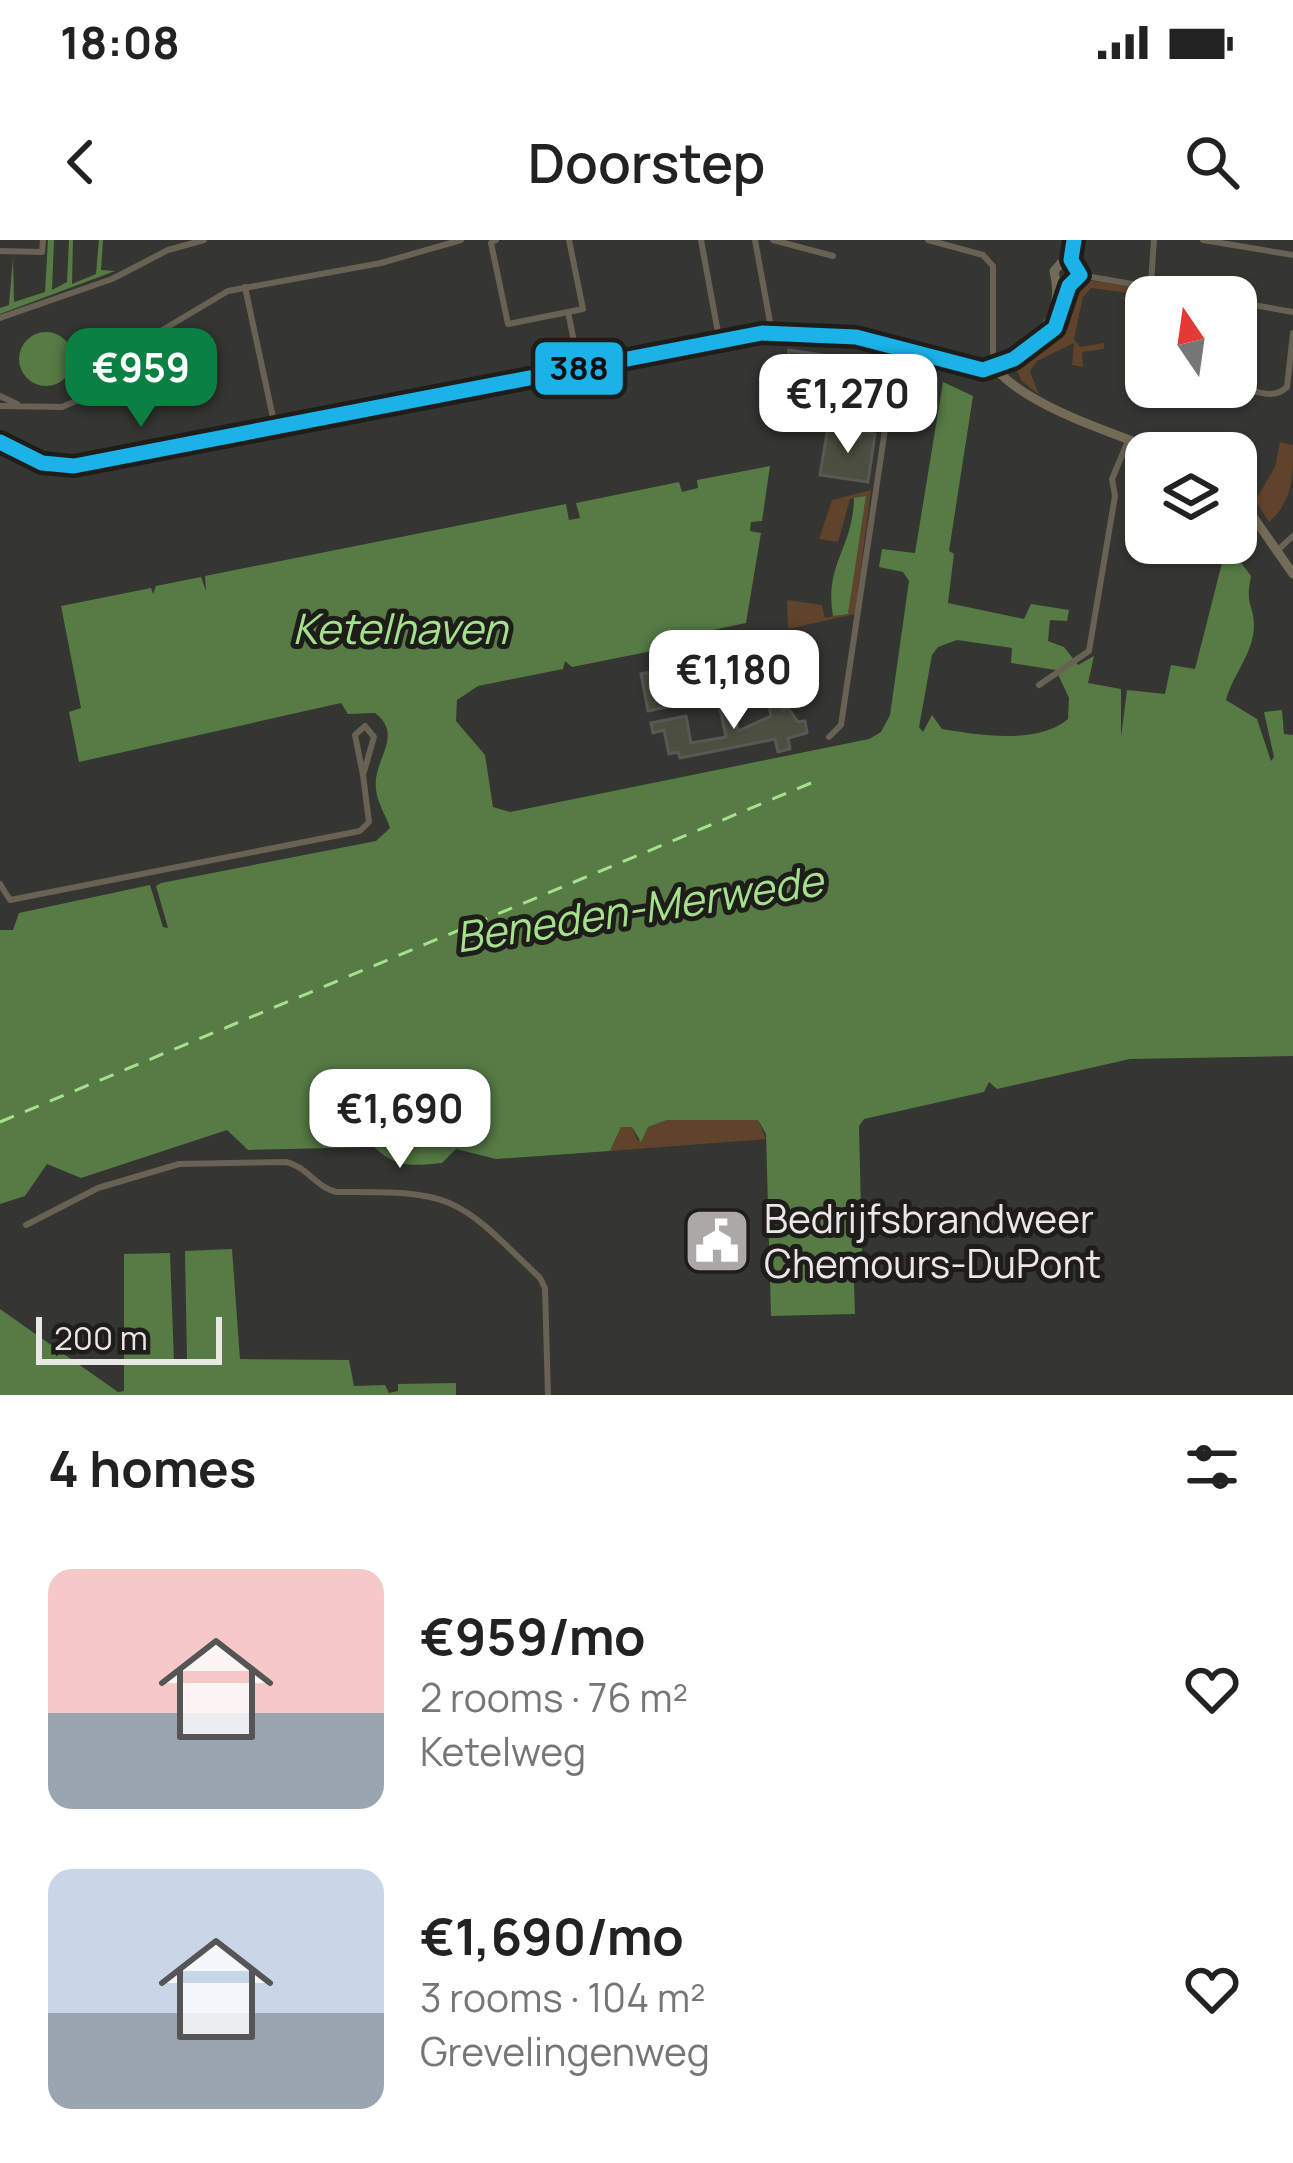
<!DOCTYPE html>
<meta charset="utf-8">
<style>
body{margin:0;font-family:Manrope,sans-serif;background:#f6f6f6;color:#222;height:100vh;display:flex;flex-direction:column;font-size:45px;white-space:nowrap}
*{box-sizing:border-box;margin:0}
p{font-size:39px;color:#767676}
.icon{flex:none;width:66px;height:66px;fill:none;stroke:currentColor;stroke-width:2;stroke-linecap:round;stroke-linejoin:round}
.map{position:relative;height:1155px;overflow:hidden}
.details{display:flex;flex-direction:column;background:#fff;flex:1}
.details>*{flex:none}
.needle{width:78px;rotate:347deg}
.tools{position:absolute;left:1125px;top:36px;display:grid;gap:24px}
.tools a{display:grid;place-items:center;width:132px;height:132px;border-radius:24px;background:#fff;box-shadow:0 3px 9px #0004;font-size:60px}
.scale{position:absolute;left:36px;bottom:30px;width:186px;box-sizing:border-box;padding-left:12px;border:6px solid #e9e8e4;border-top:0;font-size:33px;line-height:42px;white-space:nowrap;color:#e9e8e4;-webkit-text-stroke:9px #1e1d1a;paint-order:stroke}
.price{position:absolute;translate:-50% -102px;padding:0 27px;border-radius:24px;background:#fff;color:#222;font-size:39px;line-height:78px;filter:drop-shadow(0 3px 6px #0008)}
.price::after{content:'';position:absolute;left:50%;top:72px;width:36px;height:27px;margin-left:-18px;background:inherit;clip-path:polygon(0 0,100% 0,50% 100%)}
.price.selected{background:#0b8043;color:#fff}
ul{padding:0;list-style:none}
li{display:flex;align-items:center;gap:36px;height:300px;padding:0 48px}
li span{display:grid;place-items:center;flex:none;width:336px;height:240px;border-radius:24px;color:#555}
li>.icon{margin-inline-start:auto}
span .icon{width:144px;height:144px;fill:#fffc;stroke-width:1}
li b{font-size:51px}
h2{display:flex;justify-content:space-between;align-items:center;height:144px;padding:0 48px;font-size:51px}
.status{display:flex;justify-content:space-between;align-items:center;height:84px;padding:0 60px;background:#fff;direction:ltr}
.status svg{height:33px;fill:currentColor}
header{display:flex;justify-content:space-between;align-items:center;height:156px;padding:0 48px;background:#fff;font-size:54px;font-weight:600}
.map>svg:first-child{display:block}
</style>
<div class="status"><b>18:08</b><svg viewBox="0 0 49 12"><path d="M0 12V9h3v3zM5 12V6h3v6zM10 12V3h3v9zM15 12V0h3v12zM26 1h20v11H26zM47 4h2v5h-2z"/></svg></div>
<header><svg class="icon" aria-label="back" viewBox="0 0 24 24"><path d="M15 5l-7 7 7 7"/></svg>Doorstep<svg class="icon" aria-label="search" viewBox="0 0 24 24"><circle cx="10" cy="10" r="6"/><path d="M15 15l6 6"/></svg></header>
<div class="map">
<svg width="1293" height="1155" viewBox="0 0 1293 1155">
<rect width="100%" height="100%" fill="#353531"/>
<path fill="#5f432b" d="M 1088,40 L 1144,49 L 1147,53 L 1145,65 L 1119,57 L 1145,59 L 1143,55 L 1091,48 L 1083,57 L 1074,99 L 1080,107 L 1104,103 L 1104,109 L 1082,112 L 1083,127 L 1072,125 L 1074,103 L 1037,121 L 1030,131 L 1039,155 L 1021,140 L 1016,128 L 1065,88 L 1076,55 Z
M 1280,202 L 1293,205 C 1293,237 1293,261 1269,282 L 1255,261 L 1275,227 Z
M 871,250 L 855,374 L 788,389 L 787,360 L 822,365 L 825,378 L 848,373 L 866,256 L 850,259 L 838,302 L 819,299 L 832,260 Z
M 667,880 L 758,880 L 766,899 L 610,911 L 621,887 L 632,887 L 638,901 L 648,887 Z"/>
<path fill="#567b45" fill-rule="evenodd" d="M 48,0 L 54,0 L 52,50 L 67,42 L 69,0 L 73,0 L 72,44 L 96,34 L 99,0 L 103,0 L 101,30 L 115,31 L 0,74 L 0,68 L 9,65 L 13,18 L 14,62 L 45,52 Z
M19 119a27 27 0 1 1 54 0a27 27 0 1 1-54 0Z
M 943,142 L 973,156 L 949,311 L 954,314 L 948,363 L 1024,379 L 1031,364 L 1069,370 L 1067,381 L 1050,380 L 1048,401 L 1064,407 L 1078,425 L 1094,416 L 1088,443 L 1121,449 L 1121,497 L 1127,450 L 1165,454 L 1171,425 L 1195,429 L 1223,319 L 1239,320 L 1251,336 C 1245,366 1253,362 1254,385 C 1254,413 1233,434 1226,460 L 1257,479 L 1271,521 L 1274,517 L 1264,472 L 1282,470 L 1284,494 L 1293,495 L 1293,816 L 1130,819 L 997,849 L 989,842 L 984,852 L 864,879 L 859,886 L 862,1013 L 853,1014 L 855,1074 L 771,1076 L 766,894 L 758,880 L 667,880 L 648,887 L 641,902 L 632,887 L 621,887 L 610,911 L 496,919 L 456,909 L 442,923 C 412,926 396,928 374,907 L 248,910 L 227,890 L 81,938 L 47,924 L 25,956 L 0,964 L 0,690 L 13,690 L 19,673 L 150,645 L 163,687 L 168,688 L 156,646 L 161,643 L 376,601 L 390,588 C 386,575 377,563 376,549 C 372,520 405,496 375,473 L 348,474 L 341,463 L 79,522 L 69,472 L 81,468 L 61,366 L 151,348 L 153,354 L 156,346 L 201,337 L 206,351 L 205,336 L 566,264 L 569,280 L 580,278 L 576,263 L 679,242 L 682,252 L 698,248 L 697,240 L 770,226 L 762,281 L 751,282 L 750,291 L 761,293 L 746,383 L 666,400 L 667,408 L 572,427 L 565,421 L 563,429 L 478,446 L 457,460 L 456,481 L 485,515 L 493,567 L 510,572 L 869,499 L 881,492 L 890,475 L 909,341 L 903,332 L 879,327 L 882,309 L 915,313 ZM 957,400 L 1012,408 L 1011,423 L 1056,430 L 1069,458 L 1068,479 C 1038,505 978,495 942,489 L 932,475 L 923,492 L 919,487 L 932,415 L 938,407 Z
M 866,256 L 848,374 L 833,376 C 824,324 853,309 854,258 Z
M 232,1009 L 240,1119 L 349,1120 L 354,1146 L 385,1145 L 389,1153 L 398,1151 L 398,1144 L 456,1143 L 456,1155 L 0,1155 L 0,1069 L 118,1152 L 124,1151 L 124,1014 L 170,1013 L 174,1122 L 187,1122 L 185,1011 Z"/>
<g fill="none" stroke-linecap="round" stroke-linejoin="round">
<path stroke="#a5e18c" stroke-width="3" stroke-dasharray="15 12" stroke-linecap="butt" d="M 0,882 L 811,543 L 810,534"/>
</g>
<path fill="#4c4e3f" stroke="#585955" stroke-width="3" d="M 789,110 L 869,122 L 863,167 L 848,164 L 850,157 L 836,163 L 782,154 Z
M 828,187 L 860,198 L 861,192 L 875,194 L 868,242 L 820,235 Z
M 771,408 L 778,444 L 648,471 L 641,434 Z
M 780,457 L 783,470 L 788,468 L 798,482 L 805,481 L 807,493 L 788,498 L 790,509 L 778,512 L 775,499 L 680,518 L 678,512 L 669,514 L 664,490 L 653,493 L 651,483 L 686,476 L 691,503 L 726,497 L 720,469 L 733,467 L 738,491 L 771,476 L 768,460 Z"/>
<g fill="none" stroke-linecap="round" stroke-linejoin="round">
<path stroke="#696153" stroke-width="6" d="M 496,0 L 491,3 L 508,84 L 583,69 L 569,0
M 701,0 L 719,98
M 755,0 L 772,93
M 773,0 L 833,16
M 928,0 L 983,15 L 993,26 L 993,123
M 1203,0 L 1293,15
M 0,11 L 42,12 L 43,0
M 1080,35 L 1207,57
M 245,47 L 275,187
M 1150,57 L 1154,0
M 1236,62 L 1293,72
M 568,72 L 579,126
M 0,78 L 112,39 L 168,10 L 204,0
M 1146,79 L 1139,111 L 1146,122
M 1236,146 C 1254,150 1272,161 1287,147 L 1293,93
M 0,156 L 17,164
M 0,166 L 62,167 L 97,152 L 159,92 L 228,51 L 381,23 L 461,0
M 1277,311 L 1293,296
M 1039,445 L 1089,411 L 1115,256 L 1112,239 L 1128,201
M 829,497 L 841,485 L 897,109
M 0,644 L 10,660 L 360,591 L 369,582 L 363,535 L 374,497 L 365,486 L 355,495 L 363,535
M 26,985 L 98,948 L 179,924 L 286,922 C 306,926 316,947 336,952 C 455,951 456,956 540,1038 L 545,1048 L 548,1155"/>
<path stroke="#746a58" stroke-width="9" d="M 1071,20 L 1074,0
M 1069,46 L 1080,35 L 1071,20
M 995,122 C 1038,99 1066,81 1054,31 L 1064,20 L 1067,0
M 995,128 C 1029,168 1116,194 1165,213
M 0,202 L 42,223 L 74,226 L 762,93 L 856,97 L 983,130 L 1014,119 L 1055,88 L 1069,46
M 1236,252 L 1293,334"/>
<defs>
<path id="bus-1" d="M 0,202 L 42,223 L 74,226 L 762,93 L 856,97 L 983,130 L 1014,119 L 1055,88 L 1069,46 L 1080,35 L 1071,20 L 1074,0"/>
</defs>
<use href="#bus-1" stroke="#1e1d1a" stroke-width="24"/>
<use href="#bus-1" stroke="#1ab2e7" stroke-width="15"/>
</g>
<defs>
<symbol id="civic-square" viewBox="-11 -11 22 22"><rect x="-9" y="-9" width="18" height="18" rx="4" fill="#aaa9a5" stroke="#1e1d1a"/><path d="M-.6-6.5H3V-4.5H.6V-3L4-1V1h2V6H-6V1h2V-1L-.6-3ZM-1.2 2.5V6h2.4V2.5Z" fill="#fff"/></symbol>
</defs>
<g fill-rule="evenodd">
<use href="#civic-square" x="679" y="963" width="76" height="76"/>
</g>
<g text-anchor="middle" stroke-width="10" stroke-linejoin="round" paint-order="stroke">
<g font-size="39" fill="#e9e8e4" stroke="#1e1d1a" text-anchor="start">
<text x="764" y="993">Bedrijfsbrandweer<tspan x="764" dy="45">Chemours-DuPont</tspan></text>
</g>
<g font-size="42" font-style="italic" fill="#a5e18c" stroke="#1e1d1a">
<text x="400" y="404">Ketelhaven</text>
<text transform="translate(639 669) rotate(-9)" y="15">Beneden-Merwede</text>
</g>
</g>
<rect stroke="#1e1d1a" stroke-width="4.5" x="533" y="100" width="92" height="57" rx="12" fill="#1ab2e7"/>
<g font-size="33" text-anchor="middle" font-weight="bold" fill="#111">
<text x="579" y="140">388</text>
</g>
</svg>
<div class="tools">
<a><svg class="needle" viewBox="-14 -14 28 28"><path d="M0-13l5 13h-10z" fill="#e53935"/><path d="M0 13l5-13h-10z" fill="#767676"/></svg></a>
<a><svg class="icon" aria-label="layers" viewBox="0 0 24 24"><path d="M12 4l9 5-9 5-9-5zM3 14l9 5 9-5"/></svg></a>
</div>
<div class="scale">200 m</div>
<b class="price selected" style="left:141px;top:190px">€959</b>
<b class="price" style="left:848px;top:216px">€1,270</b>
<b class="price" style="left:734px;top:492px">€1,180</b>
<b class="price" style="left:400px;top:931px">€1,690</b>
</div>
<section class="details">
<h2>4 homes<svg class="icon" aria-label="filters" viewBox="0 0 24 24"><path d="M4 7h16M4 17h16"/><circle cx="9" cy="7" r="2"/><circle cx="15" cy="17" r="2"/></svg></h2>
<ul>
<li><span style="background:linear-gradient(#f6c9c9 60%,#9aa5b1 0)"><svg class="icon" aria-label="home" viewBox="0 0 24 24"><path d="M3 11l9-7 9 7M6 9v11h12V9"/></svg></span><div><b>€959/mo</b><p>2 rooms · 76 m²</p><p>Ketelweg</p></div><svg class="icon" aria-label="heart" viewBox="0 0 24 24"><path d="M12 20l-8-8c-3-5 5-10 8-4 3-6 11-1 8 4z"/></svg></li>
<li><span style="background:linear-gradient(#c9d6e8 60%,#9aa5b1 0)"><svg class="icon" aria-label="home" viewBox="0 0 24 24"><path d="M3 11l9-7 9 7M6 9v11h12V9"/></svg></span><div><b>€1,690/mo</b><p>3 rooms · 104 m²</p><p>Grevelingenweg</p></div><svg class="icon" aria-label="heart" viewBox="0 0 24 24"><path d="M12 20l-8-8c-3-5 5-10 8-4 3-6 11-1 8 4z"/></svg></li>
</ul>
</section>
